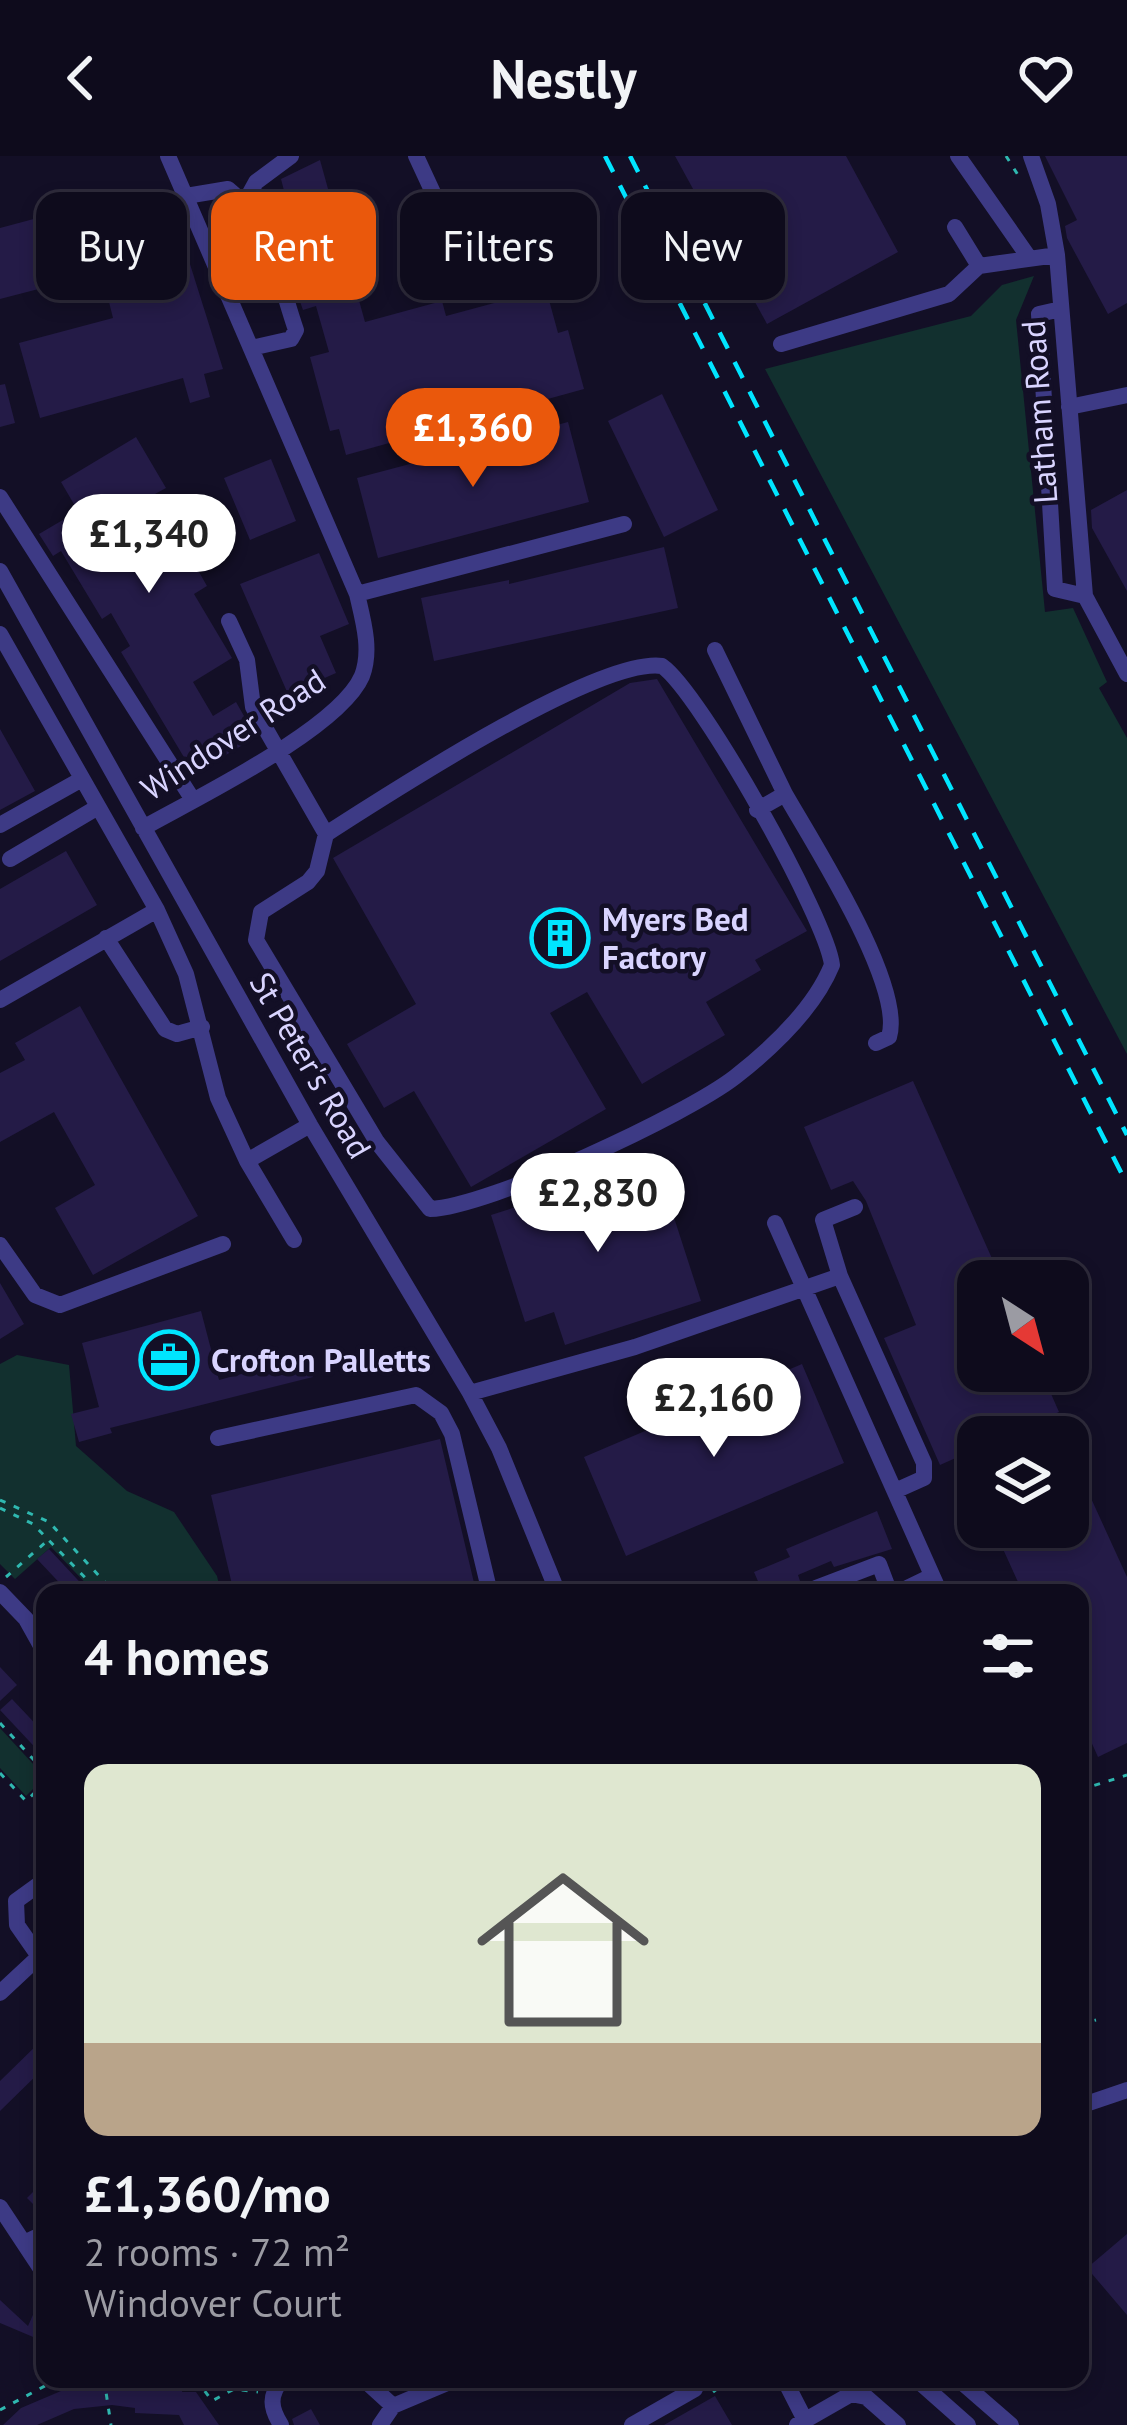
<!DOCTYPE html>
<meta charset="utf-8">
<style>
body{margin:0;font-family:"PT Sans",sans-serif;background:#171425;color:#f1f3f6;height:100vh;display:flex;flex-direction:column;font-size:45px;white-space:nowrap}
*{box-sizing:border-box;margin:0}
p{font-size:39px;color:#9b9ba3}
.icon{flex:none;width:66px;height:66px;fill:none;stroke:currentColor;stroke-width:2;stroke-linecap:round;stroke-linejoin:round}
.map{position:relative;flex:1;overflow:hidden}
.sheet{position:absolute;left:36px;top:1428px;width:1053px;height:804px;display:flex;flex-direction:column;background:#0e0b1c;border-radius:24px;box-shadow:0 6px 18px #0003,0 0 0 3px #2e2b3b}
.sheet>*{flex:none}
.guide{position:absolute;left:36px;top:36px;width:1056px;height:108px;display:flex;gap:24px}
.needle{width:78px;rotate:144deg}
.controls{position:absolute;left:957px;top:1104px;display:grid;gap:24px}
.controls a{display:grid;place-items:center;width:132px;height:132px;border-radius:24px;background:#0e0b1c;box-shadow:0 6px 18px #0003,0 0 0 3px #2e2b3b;font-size:60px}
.price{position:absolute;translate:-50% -102px;padding:0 27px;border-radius:42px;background:#fff;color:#222;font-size:39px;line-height:78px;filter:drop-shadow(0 3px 6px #0008)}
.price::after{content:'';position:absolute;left:50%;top:72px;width:36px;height:27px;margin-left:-18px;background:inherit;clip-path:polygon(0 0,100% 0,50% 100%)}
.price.on{background:#ea580c;color:#fff}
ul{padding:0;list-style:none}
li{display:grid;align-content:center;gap:24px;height:636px;padding:0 48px}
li+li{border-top:3px solid #2e2b3b}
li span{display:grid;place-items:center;height:372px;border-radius:24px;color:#555}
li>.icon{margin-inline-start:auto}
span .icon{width:216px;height:216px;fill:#fffc;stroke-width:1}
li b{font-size:51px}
h2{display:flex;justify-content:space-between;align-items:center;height:144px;padding:0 48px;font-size:51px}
.pill{padding:0 42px;border-radius:24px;background:#0e0b1c;box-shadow:0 6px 18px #0003,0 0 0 3px #2e2b3b;font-size:42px;line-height:108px}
.pill.on{background:#ea580c;color:#fff}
header{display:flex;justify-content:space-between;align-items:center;height:156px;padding:0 48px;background:#0e0b1c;font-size:54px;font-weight:800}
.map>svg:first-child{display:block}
</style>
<header><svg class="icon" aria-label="back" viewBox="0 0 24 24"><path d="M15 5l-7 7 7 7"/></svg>Nestly<svg class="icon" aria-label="heart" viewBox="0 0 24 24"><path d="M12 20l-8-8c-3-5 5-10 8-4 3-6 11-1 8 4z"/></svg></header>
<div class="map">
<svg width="1127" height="2269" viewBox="0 0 1127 2269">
<rect width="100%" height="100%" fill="#130f26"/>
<path fill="#12302f" d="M 1034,120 L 1016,164 L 1045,456 L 1073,452 L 1107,526 L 1099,532 L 1127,582 L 1127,898 L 765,213 L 971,160 L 1002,129 Z
M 17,1199 L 69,1209 L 76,1290 L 127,1335 L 174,1356 L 217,1420 L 221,1437 L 95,1437 L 51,1391 L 15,1423 L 0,1408 L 0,1208 Z
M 0,1572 L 45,1621 L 26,1640 L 0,1612 Z"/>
<path fill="#241b47" d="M 675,0 L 846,0 L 898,96 L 767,168 Z
M 1045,0 L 1127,0 L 1127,147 L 1108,158 L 1067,82 L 1065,70 L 1077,64 Z
M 320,4 L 365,166 L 442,145 L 446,160 L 546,133 L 558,177 L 568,174 L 584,233 L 346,299 L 339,273 L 330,275 L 310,201 L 329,196 L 316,150 L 303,154 L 271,63 L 290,58 L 281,23 Z
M 86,49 L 104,116 L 0,143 L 0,72 Z
M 189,105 L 223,213 L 204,218 L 210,241 L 190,247 L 183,222 L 40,262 L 19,187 L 113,162 L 104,126 Z
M 5,228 L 15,267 L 0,271 L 0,229 Z
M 662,238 L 718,354 L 664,381 L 608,265 Z
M 568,266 L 589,346 L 378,402 L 357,322 Z
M 136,281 L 166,332 L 155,338 L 203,404 L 195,409 L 207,430 L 194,438 L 232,502 L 193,526 L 213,560 L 236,546 L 256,581 L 194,618 L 121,496 L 130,490 L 111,457 L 102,463 L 61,395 L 53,400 L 39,378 L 78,355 L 61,326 Z
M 271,303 L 296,365 L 250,384 L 224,322 Z
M 1127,334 L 1127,435 L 1092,372 L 1091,354 Z
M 664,391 L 678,452 L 434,505 L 421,442 L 509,424 L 509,428 Z
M 319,397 L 349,468 L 320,480 L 336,517 L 288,538 L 240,428 Z
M 657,523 L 807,775 L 755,804 L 761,814 L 706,846 L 725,879 L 642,928 L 587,836 L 550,857 L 606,953 L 471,1031 L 414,935 L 384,952 L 347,888 L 416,848 L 333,702 L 630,527 Z
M 0,573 L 35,635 L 0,654 Z
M 66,695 L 97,749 L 0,805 L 0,733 Z
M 80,850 L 198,1060 L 93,1119 L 55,1052 L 95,1029 L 54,956 L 0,986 L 0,917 L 25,904 L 15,887 Z
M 913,925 L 1002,1125 L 978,1125 L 978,1215 L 1041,1215 L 1059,1256 L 1003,1281 L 978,1281 L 978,1292 L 940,1309 L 884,1182 L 916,1169 L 866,1045 L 853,1025 L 831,1034 L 804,971 Z
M 656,1006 L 701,1145 L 565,1189 L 554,1156 L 525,1166 L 491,1059 Z
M 0,1127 L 24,1168 L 0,1183 Z
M 201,1155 L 219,1224 L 308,1200 L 313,1221 L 110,1272 L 112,1277 L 79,1286 L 71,1258 L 99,1251 L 82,1187 Z
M 802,1208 L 844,1307 L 626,1400 L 584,1301 Z
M 440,1283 L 475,1431 L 449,1437 L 234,1437 L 211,1339 Z
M 1068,1292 L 1127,1421 L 1127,1587 L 1098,1601 L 1080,1561 L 1080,1437 L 1023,1437 L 993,1371 L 1068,1371 Z
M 877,1355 L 892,1393 L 834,1411 L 831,1405 L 798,1419 L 804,1437 L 763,1437 L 754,1416 L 790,1401 L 786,1393 Z
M 49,1393 L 90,1437 L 69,1437 L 37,1403 Z
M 0,1511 L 17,1529 L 0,1545 Z
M 12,1543 L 45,1578 L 45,1602 L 0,1554 Z
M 45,1881 L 45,1911 L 0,1955 L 0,1925 Z
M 45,2024 L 45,2060 L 27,2042 Z
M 1127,2078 L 1127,2159 L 1087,2112 Z
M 45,2132 L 45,2186 L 0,2167 L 0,2144 L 28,2170 Z
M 103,2228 L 183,2230 L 182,2236 L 196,2236 L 219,2269 L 184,2269 L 179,2259 L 135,2257 L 135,2252 L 112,2249 L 74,2253 L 37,2269 L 3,2269 L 21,2252 L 68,2232 Z
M 715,2240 L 732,2269 L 664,2269 Z
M 311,2253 L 320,2269 L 294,2269 L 292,2263 Z"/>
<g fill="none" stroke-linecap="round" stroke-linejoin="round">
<path stroke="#2fb8b0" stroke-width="3" stroke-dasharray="6 9" stroke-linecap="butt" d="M 1006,0 L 1018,19
M 0,1344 L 49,1366 L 115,1437
M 0,1352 L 33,1368 L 100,1437
M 6,1421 L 47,1385
M 0,1567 L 45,1616
M 0,1617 L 26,1645 L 45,1627
M 1080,1634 L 1127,1619
M 1080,1868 L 1096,1864
M 104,2223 L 111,2269
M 196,2223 L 212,2245 L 234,2233 L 258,2236
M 713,2236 L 730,2223
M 0,2254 L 54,2225 L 74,2223"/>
<path stroke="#3d3a85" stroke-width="16" d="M 416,0 L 448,69
M 958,0 L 1030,103
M 1031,0 L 1048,48 L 1057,99 L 1085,440 L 1127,518
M 186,40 L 228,33 C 270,67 279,125 296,174 L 291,183 L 251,192
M 245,46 L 256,26 L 291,0
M 955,71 L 979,110 L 1057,99
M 1061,153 L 1039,158 L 1055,433 L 1085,440
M 781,188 L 949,138 L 979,110
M 1069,251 L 1127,239
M 0,341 L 193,644
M 0,415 L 310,969 L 470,1237 L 499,1292 L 558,1437
M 357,438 L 624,368
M 229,465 L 247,504 L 253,551 L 326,678 L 317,715 L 308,726 L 261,756 L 256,784 L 377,986 L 430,1053 C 489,1051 686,959 735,921 C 772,892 814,853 832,809 C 827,763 700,536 662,510 C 598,501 387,639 326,678
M 0,478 L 157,754 L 186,818 L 218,942 L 247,1005 L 310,969
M 715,494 L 785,638
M 757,654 L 785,638 C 813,687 905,830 889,881 L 876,887
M 0,669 L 82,623
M 143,672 C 196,642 339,573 362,520 C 372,494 363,464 357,438 L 168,0
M 10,703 L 98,651
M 106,782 L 165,873 L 177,878 L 202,871
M 0,844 L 157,754
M 247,1005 L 294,1084
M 775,1067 L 940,1437
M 0,1089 L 35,1139 L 60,1149 L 223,1088
M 840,1120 L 924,1307 L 924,1322 L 895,1335
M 470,1237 L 635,1191 L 840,1120 L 823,1064 L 855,1051
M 218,1282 L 416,1239 L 441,1257 L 452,1278 L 490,1437
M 0,1436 L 26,1463 L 45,1497
M 818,1437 L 816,1432 L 879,1408 L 890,1437
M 897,1437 L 932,1420
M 38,1799 L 17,1769 L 16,1745 L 45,1724
M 0,1837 L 45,1795
M 1080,1950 L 1127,1934
M 0,2051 L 45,2119
M 26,2086 L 45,2077
M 784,2223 L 805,2264
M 916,2223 L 968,2269
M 958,2223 L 1011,2269
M 370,2229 L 393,2250 L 457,2223
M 281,2269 C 270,2251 269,2240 282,2223
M 380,2269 L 393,2250
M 632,2269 L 695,2233 L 689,2223
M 797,2269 L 851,2238 L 866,2241 L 898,2269"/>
<path stroke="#00e5ff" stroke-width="4.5" stroke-dasharray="18 15" stroke-linecap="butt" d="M 605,0 L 1127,1028
M 630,0 L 1127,979"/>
</g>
<defs>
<symbol id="building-ring" viewBox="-11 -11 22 22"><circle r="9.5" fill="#130f26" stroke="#00e5ff" stroke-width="1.5"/><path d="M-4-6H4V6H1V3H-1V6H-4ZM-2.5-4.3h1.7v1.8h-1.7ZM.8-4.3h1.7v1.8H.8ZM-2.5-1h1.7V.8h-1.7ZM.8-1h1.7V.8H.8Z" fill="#00e5ff"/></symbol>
<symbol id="office-ring" viewBox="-11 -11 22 22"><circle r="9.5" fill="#130f26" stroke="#00e5ff" stroke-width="1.5"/><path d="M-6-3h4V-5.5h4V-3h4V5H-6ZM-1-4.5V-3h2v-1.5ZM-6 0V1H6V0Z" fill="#00e5ff"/></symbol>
</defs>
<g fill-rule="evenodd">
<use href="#building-ring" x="527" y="749" width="66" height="66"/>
<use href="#office-ring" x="136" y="1171" width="66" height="66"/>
</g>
<g text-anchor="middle" stroke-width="9" stroke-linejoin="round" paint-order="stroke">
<g font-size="33" fill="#d9d4ff" stroke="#130f26">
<text transform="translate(1039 256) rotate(-94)" y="12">Latham Road</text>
<text transform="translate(233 578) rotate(-33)" y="12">Windover Road</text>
<text transform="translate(311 909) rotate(60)" y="12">St Peter's Road</text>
</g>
<g font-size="33" font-weight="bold" fill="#d9d4ff" stroke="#130f26" text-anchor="start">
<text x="602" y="775">Myers Bed<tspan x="602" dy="38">Factory</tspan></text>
<text x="211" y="1216">Crofton Palletts</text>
</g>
</g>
</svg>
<div class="controls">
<a><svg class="needle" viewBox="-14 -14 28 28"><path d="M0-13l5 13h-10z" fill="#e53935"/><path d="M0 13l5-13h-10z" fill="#9b9ba3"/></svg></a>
<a><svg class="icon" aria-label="layers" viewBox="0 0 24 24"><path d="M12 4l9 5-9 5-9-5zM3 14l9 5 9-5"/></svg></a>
</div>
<b class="price on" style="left:473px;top:334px">£1,360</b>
<b class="price" style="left:149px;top:440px">£1,340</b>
<b class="price" style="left:598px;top:1099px">£2,830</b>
<b class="price" style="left:714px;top:1304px">£2,160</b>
<div class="guide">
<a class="pill">Buy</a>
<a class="pill on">Rent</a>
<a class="pill">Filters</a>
<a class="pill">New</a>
</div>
<section class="sheet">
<h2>4 homes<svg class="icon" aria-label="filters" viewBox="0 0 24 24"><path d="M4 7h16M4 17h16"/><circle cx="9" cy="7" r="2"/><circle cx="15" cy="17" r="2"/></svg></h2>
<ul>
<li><span style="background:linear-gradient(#dfe7d0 75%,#b9a48a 0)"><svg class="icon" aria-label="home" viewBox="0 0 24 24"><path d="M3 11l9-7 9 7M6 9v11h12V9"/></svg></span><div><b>£1,360/mo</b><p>2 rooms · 72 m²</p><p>Windover Court</p></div></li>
</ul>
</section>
</div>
